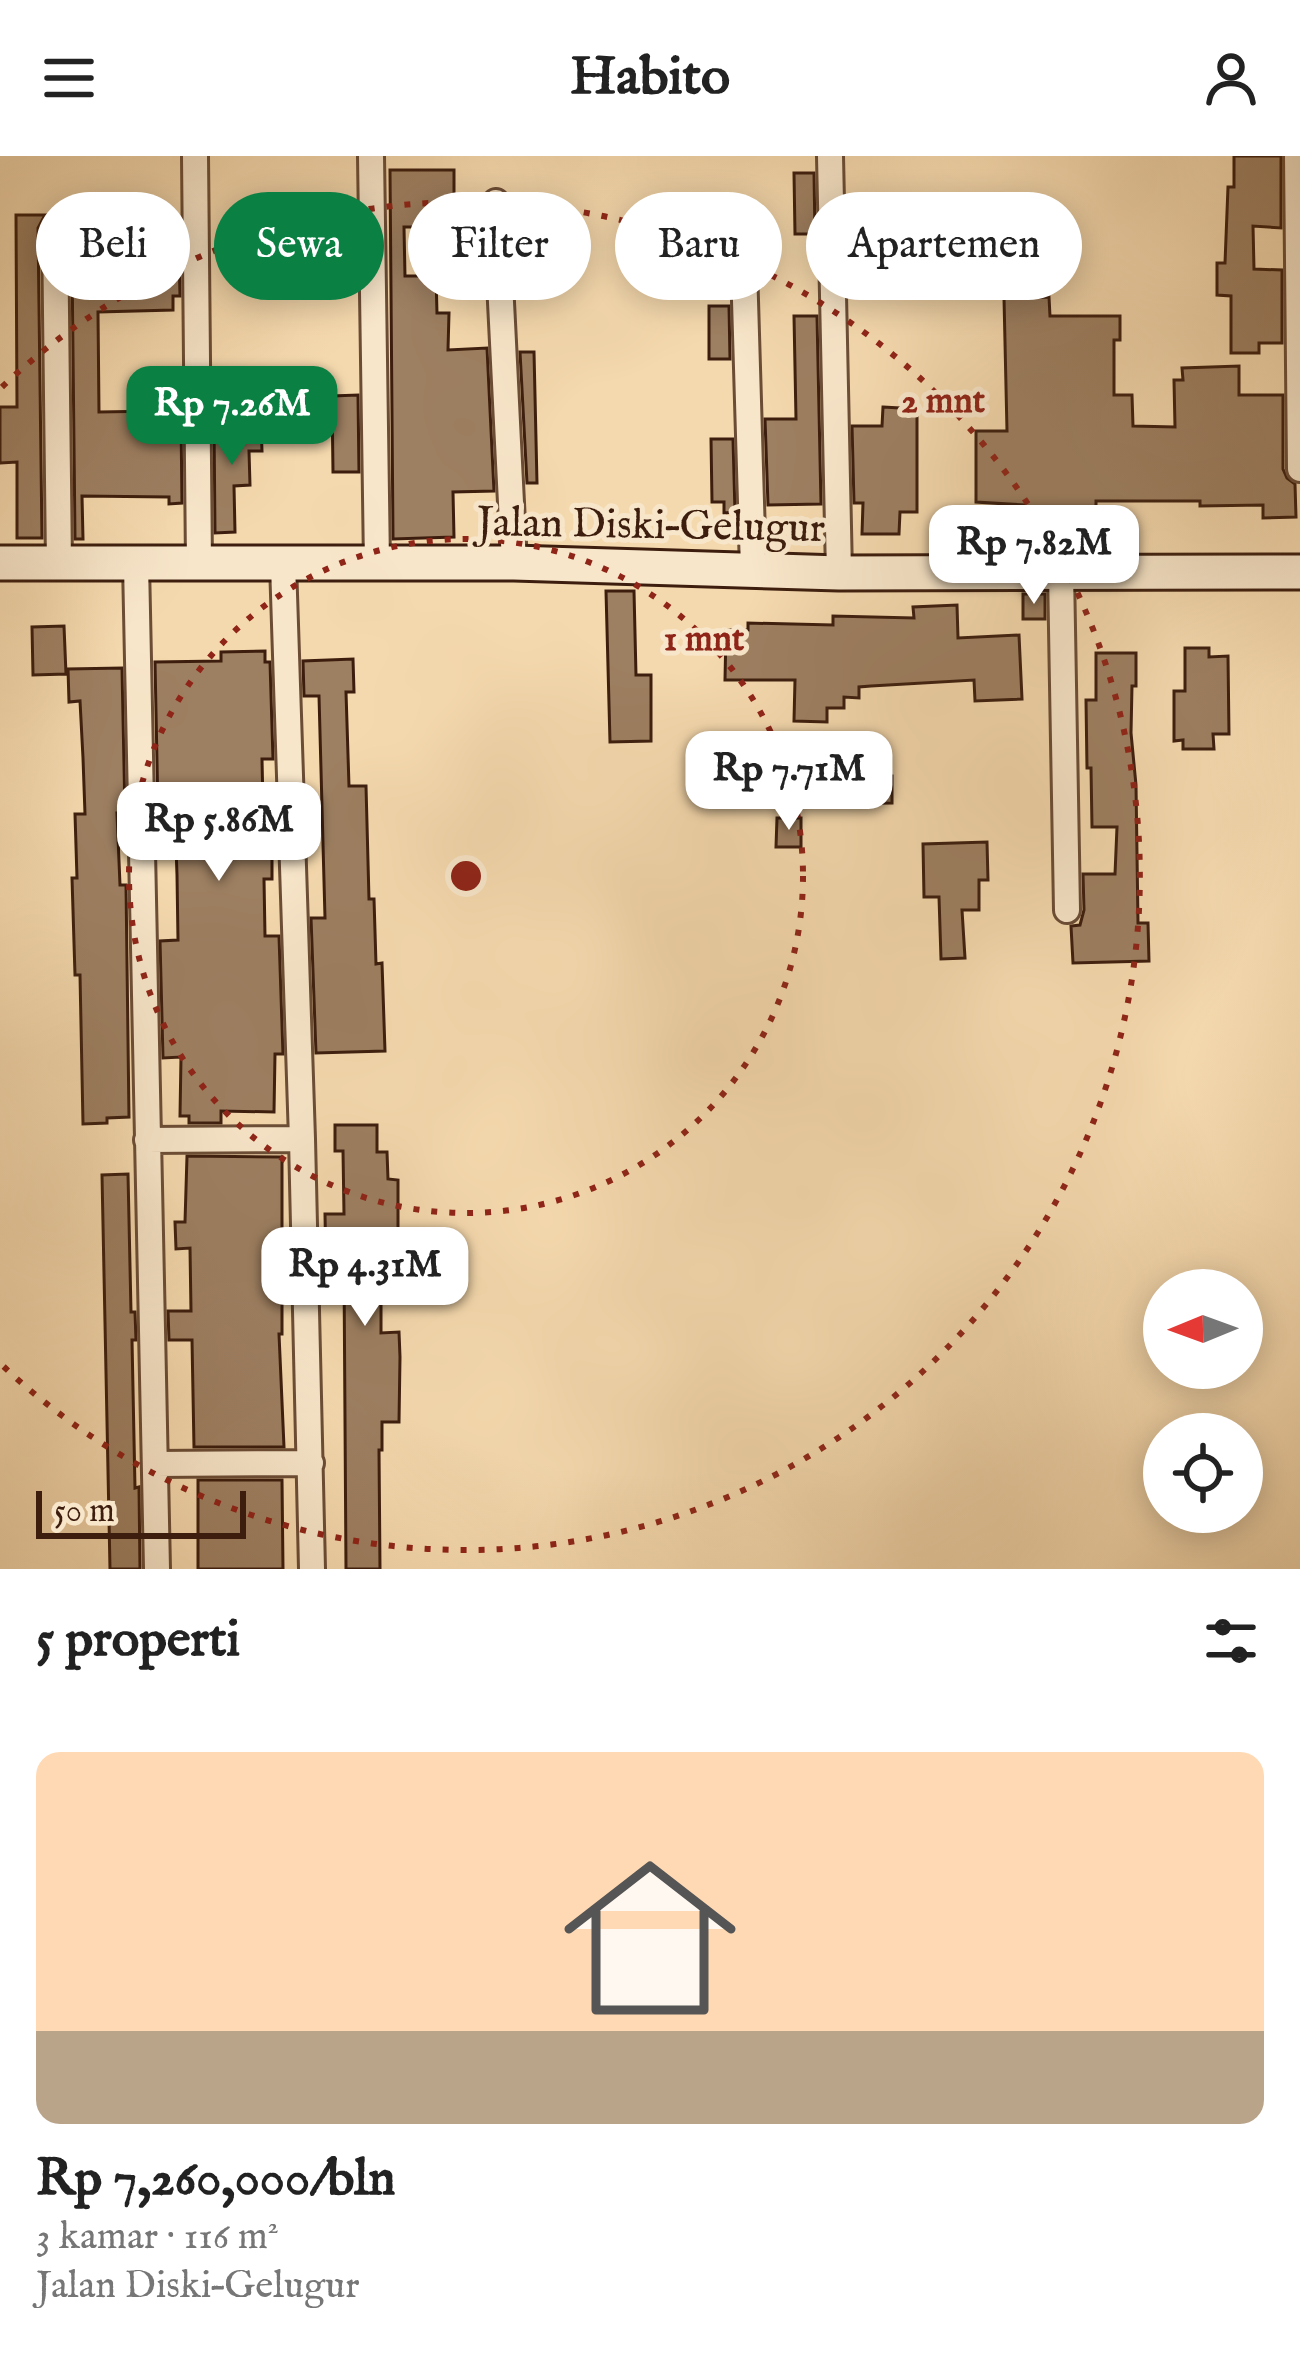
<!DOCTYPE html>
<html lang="id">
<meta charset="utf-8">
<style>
body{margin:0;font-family:"IM FELL English",serif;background:#f6f6f6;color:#222;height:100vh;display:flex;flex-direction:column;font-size:45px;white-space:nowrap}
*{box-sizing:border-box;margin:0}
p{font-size:39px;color:#767676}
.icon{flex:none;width:66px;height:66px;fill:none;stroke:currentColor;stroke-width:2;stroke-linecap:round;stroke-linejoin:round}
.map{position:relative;height:1413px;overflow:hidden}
.drawer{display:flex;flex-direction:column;background:#fff;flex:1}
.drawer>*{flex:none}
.banner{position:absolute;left:36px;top:36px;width:1230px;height:108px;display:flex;gap:24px}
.needle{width:78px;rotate:269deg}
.fabs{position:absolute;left:1143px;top:1113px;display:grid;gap:24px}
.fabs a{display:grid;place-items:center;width:120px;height:120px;border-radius:50%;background:#fff;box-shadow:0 6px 30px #0003;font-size:60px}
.scale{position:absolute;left:36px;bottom:30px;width:210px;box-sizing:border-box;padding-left:12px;border:6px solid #3d1e0e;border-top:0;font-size:33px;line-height:42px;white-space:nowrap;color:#3d1e0e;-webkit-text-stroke:9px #f8e6ca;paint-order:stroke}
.price{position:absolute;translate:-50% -102px;padding:0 27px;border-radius:24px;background:#fff;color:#222;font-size:39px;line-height:78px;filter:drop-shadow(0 3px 6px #0008)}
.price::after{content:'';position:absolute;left:50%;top:72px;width:36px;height:27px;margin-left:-18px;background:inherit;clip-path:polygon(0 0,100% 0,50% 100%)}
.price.active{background:#0b8043;color:#fff}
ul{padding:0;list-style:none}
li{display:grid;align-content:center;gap:24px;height:636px;padding:0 36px}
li+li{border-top:3px solid #e0e0e0}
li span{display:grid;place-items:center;height:372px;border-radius:24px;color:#555}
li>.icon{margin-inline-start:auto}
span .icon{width:216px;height:216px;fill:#fffc;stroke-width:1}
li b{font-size:51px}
h2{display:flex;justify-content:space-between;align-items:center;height:144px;padding:0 36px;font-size:51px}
.tag{padding:0 42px;border-radius:54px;background:#fff;box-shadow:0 6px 30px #0003;font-size:42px;line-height:108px}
.tag.active{background:#0b8043;color:#fff}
header{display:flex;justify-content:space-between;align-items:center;height:156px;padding:0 36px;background:#fff;font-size:54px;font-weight:800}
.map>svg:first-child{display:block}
</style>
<header><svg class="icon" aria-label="menu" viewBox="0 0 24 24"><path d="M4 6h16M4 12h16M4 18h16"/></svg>Habito<svg class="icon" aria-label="person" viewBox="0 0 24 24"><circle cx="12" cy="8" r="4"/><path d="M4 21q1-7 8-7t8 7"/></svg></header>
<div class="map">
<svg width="1300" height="1413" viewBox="0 0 1300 1413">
<rect width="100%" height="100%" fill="#f5d9ae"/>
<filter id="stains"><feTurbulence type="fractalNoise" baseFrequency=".00167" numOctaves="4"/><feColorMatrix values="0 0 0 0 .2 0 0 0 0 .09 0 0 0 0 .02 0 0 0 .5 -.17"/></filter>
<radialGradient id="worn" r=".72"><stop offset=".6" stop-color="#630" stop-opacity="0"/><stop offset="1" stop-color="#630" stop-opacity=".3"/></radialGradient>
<path fill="#9d7f61" stroke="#3d1e0e" stroke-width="3" d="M 1234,0 L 1281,0 L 1281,72 L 1253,70 L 1254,113 L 1282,114 L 1282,187 L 1259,187 L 1259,197 L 1231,197 L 1231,140 L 1217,139 L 1217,107 L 1225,107 L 1228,31 L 1234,31 Z
M 390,14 L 454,14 L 454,63 L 439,63 L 439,71 L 404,71 L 405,120 L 436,120 L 437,157 L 449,157 L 448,194 L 487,192 L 494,335 L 453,336 L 454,381 L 393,383 Z
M 794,17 L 814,17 L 815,78 L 795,78 Z
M 355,50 L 356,100 L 290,100 L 290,51 Z
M 16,59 L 45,59 L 38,72 L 42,382 L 17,382 L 17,306 L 0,307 L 0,251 L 17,251 Z
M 171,86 L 172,99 L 179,98 L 180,140 L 173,140 L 173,154 L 98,156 L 99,256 L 158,255 L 158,265 L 181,265 L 182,347 L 169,348 L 169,341 L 82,340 L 83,383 L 75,383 L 72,105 L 126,104 L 125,87 Z
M 1049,141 L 1050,160 L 1120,160 L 1120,184 L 1114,184 L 1114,239 L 1132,239 L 1133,270 L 1175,271 L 1174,224 L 1183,224 L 1182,212 L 1239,210 L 1239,239 L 1283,239 L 1283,313 L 1287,322 L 1295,328 L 1296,361 L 1263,362 L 1263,349 L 1200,350 L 1200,345 L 1096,345 L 1096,356 L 1065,356 L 1065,371 L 1024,372 L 1024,349 L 976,346 L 976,275 L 1007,275 L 1004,142 Z
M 709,150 L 729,150 L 730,203 L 709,203 Z
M 794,160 L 817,160 L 821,348 L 768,349 L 765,263 L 796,263 Z
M 520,196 L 534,196 L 537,327 L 527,327 Z
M 358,239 L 359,316 L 333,316 L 332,240 Z
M 883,251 L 917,253 L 917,356 L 900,356 L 899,378 L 862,378 L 863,347 L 854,347 L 852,270 L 882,270 Z
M 261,267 L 262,295 L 249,295 L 250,329 L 234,330 L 235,376 L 215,377 L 214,268 Z
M 711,283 L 733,283 L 735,356 L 724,357 L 724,346 L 712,346 Z
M 606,435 L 634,435 L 636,519 L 651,519 L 651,585 L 610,586 Z
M 1023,438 L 1045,438 L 1045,463 L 1023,463 Z
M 957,449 L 958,482 L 1019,479 L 1022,543 L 975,545 L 974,524 L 871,530 L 859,531 L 859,542 L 844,541 L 844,552 L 827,552 L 827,566 L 794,565 L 795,524 L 725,524 L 726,474 L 748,474 L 748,467 L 833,469 L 833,460 L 914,462 L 913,451 Z
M 64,470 L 66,518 L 33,519 L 32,471 Z
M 1185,492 L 1209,492 L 1209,501 L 1228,500 L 1229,578 L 1213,578 L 1214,593 L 1183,593 L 1183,584 L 1174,585 L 1174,535 L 1185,535 Z
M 265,495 L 265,506 L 270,506 L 273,603 L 262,603 L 264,697 L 272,697 L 272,723 L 264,723 L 265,780 L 279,780 L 283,898 L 275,898 L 274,956 L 221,955 L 221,967 L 189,967 L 189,960 L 180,960 L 181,901 L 163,902 L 160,785 L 178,784 L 177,719 L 175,663 L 163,663 L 163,656 L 158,656 L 155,506 L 221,505 L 221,496 Z
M 1096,497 L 1136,497 L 1136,530 L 1132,530 L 1131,577 L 1136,629 L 1138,767 L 1148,767 L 1149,805 L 1073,807 L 1071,770 L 1080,769 L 1084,754 L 1083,718 L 1115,718 L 1117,671 L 1092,671 L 1091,612 L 1087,612 L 1086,544 L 1096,544 Z
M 353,503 L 354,536 L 346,536 L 349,630 L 366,630 L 369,743 L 374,743 L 376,808 L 382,807 L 385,895 L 316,897 L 311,762 L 325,762 L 319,540 L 304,540 L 303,505 Z
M 122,512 L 125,657 L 117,657 L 120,729 L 126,729 L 129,961 L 107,962 L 107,967 L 83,968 L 80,819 L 75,819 L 72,722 L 77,722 L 75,658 L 85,658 L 83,602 L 80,545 L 69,546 L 68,513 Z
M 892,620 L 892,647 L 814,648 L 814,622 Z
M 777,662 L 801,662 L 801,691 L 776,691 Z
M 987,686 L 988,724 L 979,724 L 979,754 L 962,754 L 965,802 L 941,803 L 939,741 L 924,741 L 923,688 Z
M 335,969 L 377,969 L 377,996 L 387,996 L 388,1023 L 398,1024 L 398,1113 L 381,1113 L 381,1177 L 399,1176 L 400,1201 L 399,1266 L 382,1266 L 382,1294 L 379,1294 L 380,1413 L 346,1413 L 344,1114 L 326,1114 L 325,1058 L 344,1058 L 343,995 L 335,995 Z
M 187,1000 L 282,1001 L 282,1178 L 279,1178 L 284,1291 L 194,1291 L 192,1184 L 169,1184 L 168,1155 L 191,1155 L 190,1092 L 176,1093 L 175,1066 L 185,1066 Z
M 128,1018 L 131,1156 L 135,1156 L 136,1184 L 132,1184 L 135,1332 L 139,1331 L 140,1413 L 110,1413 L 102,1019 Z
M 198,1324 L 282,1324 L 283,1413 L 198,1413 Z"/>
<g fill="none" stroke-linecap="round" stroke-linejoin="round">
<defs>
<path id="street" d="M 195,0 L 199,408
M 371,0 L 377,408
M 830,0 L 839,417
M 1297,0 L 1300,313
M 496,46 L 514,407
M 55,72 L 59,408
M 744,111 L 753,413
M 136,408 L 157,1413
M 283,408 L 302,983 L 312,1413
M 1061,416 L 1067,754
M 147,984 L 302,983
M 155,1308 L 311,1307"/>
<path id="secondary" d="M 0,407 L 514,407 L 839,417 L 1300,416"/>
</defs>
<use href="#street" stroke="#6b4d36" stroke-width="30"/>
<use href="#secondary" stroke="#3d1e0e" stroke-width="39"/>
<use href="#street" stroke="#f8e6ca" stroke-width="24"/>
<use href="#secondary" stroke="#f8e6ca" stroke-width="33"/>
</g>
<g fill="none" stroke="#8f2418" stroke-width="6" stroke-dasharray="6 12">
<circle cx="466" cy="720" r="337"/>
<path d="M2 231A674 674 0 1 1 2 1209"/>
</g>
<g text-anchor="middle" stroke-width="10" stroke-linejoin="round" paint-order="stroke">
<g font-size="42" fill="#3d1e0e" stroke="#f8e6ca">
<text transform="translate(651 367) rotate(1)" y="15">Jalan Diski–Gelugur</text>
</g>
</g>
<circle cx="466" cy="720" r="18" fill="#8f2418" stroke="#f8e6ca" stroke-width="6"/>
<g font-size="36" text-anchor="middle" font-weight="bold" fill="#8f2418" stroke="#f8e6ca" stroke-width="10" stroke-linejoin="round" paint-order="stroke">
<text x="943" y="256">2 mnt</text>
<text x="704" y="494">1 mnt</text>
</g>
<rect width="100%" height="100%" filter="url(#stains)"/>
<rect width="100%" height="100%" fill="url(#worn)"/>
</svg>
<div class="fabs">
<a><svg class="needle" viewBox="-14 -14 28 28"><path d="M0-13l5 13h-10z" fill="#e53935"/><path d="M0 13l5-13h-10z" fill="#767676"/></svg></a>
<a><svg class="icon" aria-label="locate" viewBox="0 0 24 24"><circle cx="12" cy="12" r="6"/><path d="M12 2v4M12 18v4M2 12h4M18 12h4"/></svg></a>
</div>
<div class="scale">50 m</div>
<b class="price active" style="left:232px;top:312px">Rp 7.26M</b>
<b class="price" style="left:1034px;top:451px">Rp 7.82M</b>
<b class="price" style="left:789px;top:677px">Rp 7.71M</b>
<b class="price" style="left:219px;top:728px">Rp 5.86M</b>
<b class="price" style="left:365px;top:1173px">Rp 4.31M</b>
<div class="banner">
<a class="tag">Beli</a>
<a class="tag active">Sewa</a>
<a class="tag">Filter</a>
<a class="tag">Baru</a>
<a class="tag">Apartemen</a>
</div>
</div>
<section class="drawer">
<h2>5 properti<svg class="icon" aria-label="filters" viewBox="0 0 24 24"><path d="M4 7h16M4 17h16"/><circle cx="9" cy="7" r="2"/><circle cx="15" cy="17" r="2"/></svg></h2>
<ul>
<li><span style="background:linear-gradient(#ffd9b3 75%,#b9a48a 0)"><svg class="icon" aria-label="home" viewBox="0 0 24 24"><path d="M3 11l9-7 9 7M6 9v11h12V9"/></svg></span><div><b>Rp 7,260,000/bln</b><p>3 kamar · 116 m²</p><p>Jalan Diski–Gelugur</p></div></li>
</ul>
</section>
